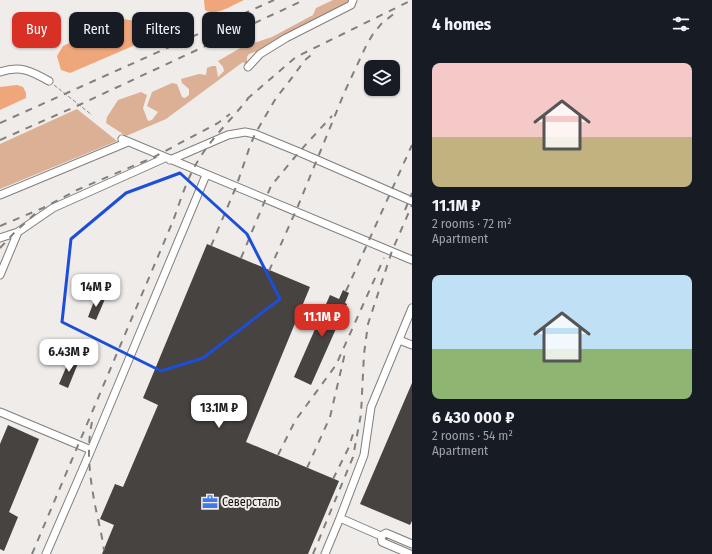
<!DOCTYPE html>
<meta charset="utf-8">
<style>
body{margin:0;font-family:"Fira Sans Condensed",sans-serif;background:#20242c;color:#f1f3f6;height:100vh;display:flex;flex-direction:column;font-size:15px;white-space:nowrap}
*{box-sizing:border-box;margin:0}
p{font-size:13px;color:#9ea1a6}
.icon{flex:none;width:22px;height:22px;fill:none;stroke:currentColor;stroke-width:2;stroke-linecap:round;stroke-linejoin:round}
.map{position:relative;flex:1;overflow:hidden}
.drawer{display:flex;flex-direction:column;background:#171b24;width:300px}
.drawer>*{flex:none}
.banner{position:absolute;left:12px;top:12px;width:340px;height:36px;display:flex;gap:8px}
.buttons{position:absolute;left:364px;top:60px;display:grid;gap:8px}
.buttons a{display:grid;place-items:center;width:36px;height:36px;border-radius:8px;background:#171b24;box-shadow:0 1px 3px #0004;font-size:20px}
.price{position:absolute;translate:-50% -34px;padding:0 9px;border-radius:8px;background:#fff;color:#222;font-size:13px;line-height:26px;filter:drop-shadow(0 1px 2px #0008)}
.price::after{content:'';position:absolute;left:50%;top:24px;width:12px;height:9px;margin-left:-6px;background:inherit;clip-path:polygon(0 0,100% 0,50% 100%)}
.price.active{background:#d93025;color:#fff}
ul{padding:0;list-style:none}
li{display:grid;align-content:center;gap:8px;height:212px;padding:0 20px}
li span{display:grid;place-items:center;height:124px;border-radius:8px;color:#555}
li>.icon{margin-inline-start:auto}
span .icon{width:72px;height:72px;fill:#fffc;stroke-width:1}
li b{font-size:17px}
h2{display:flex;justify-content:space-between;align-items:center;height:48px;padding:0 20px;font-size:17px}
.tag{padding:0 14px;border-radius:8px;background:#171b24;box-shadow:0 1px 3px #0004;font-size:14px;line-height:36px}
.tag.active{background:#d93025;color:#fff}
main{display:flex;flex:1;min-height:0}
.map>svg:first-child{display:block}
</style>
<main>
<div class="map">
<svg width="412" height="554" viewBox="0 0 412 554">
<rect width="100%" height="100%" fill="#efecea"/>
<path fill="#dcb095" d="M 333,0 L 352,0 L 351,2 L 266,48 L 249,54 L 247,57 L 247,65 L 243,62 L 166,119 L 126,136 L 106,123 L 107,117 L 118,100 L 141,92 L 147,95 L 143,108 L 148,121 L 152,120 L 158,112 L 147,106 L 152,92 L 172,83 L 177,84 L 182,97 L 185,98 L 189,95 L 189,89 L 182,83 L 181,79 L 199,74 L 206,75 L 207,68 L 212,66 L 216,66 L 218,77 L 224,71 L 223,67 L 218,61 L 242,47 L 272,37 L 313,15 L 316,8 Z
M 77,109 L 117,141 L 0,189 L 0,144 Z"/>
<path fill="#efa67a" d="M 204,0 L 244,0 C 232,5 217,17 205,10 Z
M 123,19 L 136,21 L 140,32 L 133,46 L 70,73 L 61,70 L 57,56 L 63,46 Z
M 17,85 L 23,87 L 26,93 L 26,98 L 0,110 L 0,87 Z"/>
<path fill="#464341" d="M 207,244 L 310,287 L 246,442 L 339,481 L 308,554 L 102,554 L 114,525 L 100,519 L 115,484 L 123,487 L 158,405 L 143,398 Z
M 343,290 L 349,293 L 345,303 L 347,304 L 311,385 L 294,377 L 330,295 L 339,299 Z
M 96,296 L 105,299 L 96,320 L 88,317 Z
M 70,358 L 79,361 L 68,388 L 59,384 Z
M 412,383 L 412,521 L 410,525 L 360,504 Z
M 8,425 L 39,439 L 9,512 L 18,517 L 4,551 L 0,549 L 0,444 Z"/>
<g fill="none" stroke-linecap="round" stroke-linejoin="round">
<defs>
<path id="minor" d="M 248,67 L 260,54 L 286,38 L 351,5 L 353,0
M 0,72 C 20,65 31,71 49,81
M 122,139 L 412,260
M 170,160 L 228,135 L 245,132 L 255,134 L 299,152 L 412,201
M 0,195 L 128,142
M 0,238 L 18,232
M 0,275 L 18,232 L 53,208 L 165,158
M 399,340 L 412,345
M 0,412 L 91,450
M 340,518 L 381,536 L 386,533 L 412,544
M 381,536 L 382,542 L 410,554
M 46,554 L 91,450 L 206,175
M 325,554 L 340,518 L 364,455 L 371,407 L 412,308"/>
</defs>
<use href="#minor" stroke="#827f7d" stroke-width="9"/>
<path stroke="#8a8786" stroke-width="1" stroke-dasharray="4 2" stroke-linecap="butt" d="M 54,85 L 92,115"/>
<use href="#minor" stroke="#fff" stroke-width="7"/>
<path stroke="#82807e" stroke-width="2" stroke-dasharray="7 7" stroke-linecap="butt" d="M 247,99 L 296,57 L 412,0
M 0,123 L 274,0
M 0,140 L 79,105 L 304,0
M 405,210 L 412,193
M 0,226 L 43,208 L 77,190 L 152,158 L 218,123 L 230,114
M 211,246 L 236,187 L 250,146 L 255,134 L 276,98 L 288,83 L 305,60 L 316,51
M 0,248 L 15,232 L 36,213
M 241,258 L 271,186 L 299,152 L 332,116
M 269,271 L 298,206 L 345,91 L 366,46 L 373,34 L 382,23 L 395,13
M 346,291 L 412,145
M 92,422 C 86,450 90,478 95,505 C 98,520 102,535 104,550
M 278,455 L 295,421 L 336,365 L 384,258
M 307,468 L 330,417 L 345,353
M 333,479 L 349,447 L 353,434
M 32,554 L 173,221 C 181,199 188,175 201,156 C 215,134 234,117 250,96
M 313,554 L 353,457 L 361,414 L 364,354 L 368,324 L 392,251 L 412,205"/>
</g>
<path fill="none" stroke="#1d4ed8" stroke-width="3" stroke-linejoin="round" d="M 180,173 L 247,234 L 280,299 L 203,358 L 161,371 L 62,322 L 71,239 L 126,193 Z"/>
<defs>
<symbol id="office-bare" viewBox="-9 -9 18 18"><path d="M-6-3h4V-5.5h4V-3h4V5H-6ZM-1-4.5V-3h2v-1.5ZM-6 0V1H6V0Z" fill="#407aea" stroke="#efecea" stroke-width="2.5" paint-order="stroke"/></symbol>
</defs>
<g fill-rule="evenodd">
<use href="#office-bare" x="199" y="491" width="22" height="22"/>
</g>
<g text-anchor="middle" stroke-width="4" stroke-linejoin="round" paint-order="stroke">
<g font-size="12" fill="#100f0e" stroke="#efecea" text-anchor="start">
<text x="222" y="506">Северсталь</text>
</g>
</g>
</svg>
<div class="buttons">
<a><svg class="icon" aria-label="layers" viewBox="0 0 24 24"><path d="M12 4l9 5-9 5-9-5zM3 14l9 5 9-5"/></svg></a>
</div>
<b class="price" style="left:96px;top:308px">14M ₽</b>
<b class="price active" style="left:322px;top:338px">11.1M ₽</b>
<b class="price" style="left:69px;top:373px">6.43M ₽</b>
<b class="price" style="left:219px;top:429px">13.1M ₽</b>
<div class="banner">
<a class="tag active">Buy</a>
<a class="tag">Rent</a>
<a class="tag">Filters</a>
<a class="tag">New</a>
</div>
</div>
<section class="drawer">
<h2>4 homes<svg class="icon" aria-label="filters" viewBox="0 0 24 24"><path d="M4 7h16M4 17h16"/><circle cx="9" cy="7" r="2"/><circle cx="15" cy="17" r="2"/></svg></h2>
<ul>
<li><span style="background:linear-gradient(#f6c9c9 60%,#c2b280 0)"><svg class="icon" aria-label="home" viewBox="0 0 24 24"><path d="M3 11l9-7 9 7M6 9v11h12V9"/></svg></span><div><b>11.1M ₽</b><p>2 rooms · 72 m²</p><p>Apartment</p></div></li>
<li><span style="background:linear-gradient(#bfe0f5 60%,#8fb573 0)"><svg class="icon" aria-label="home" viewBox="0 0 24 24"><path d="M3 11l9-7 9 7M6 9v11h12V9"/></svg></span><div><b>6 430 000 ₽</b><p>2 rooms · 54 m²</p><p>Apartment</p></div></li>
</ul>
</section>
</main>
